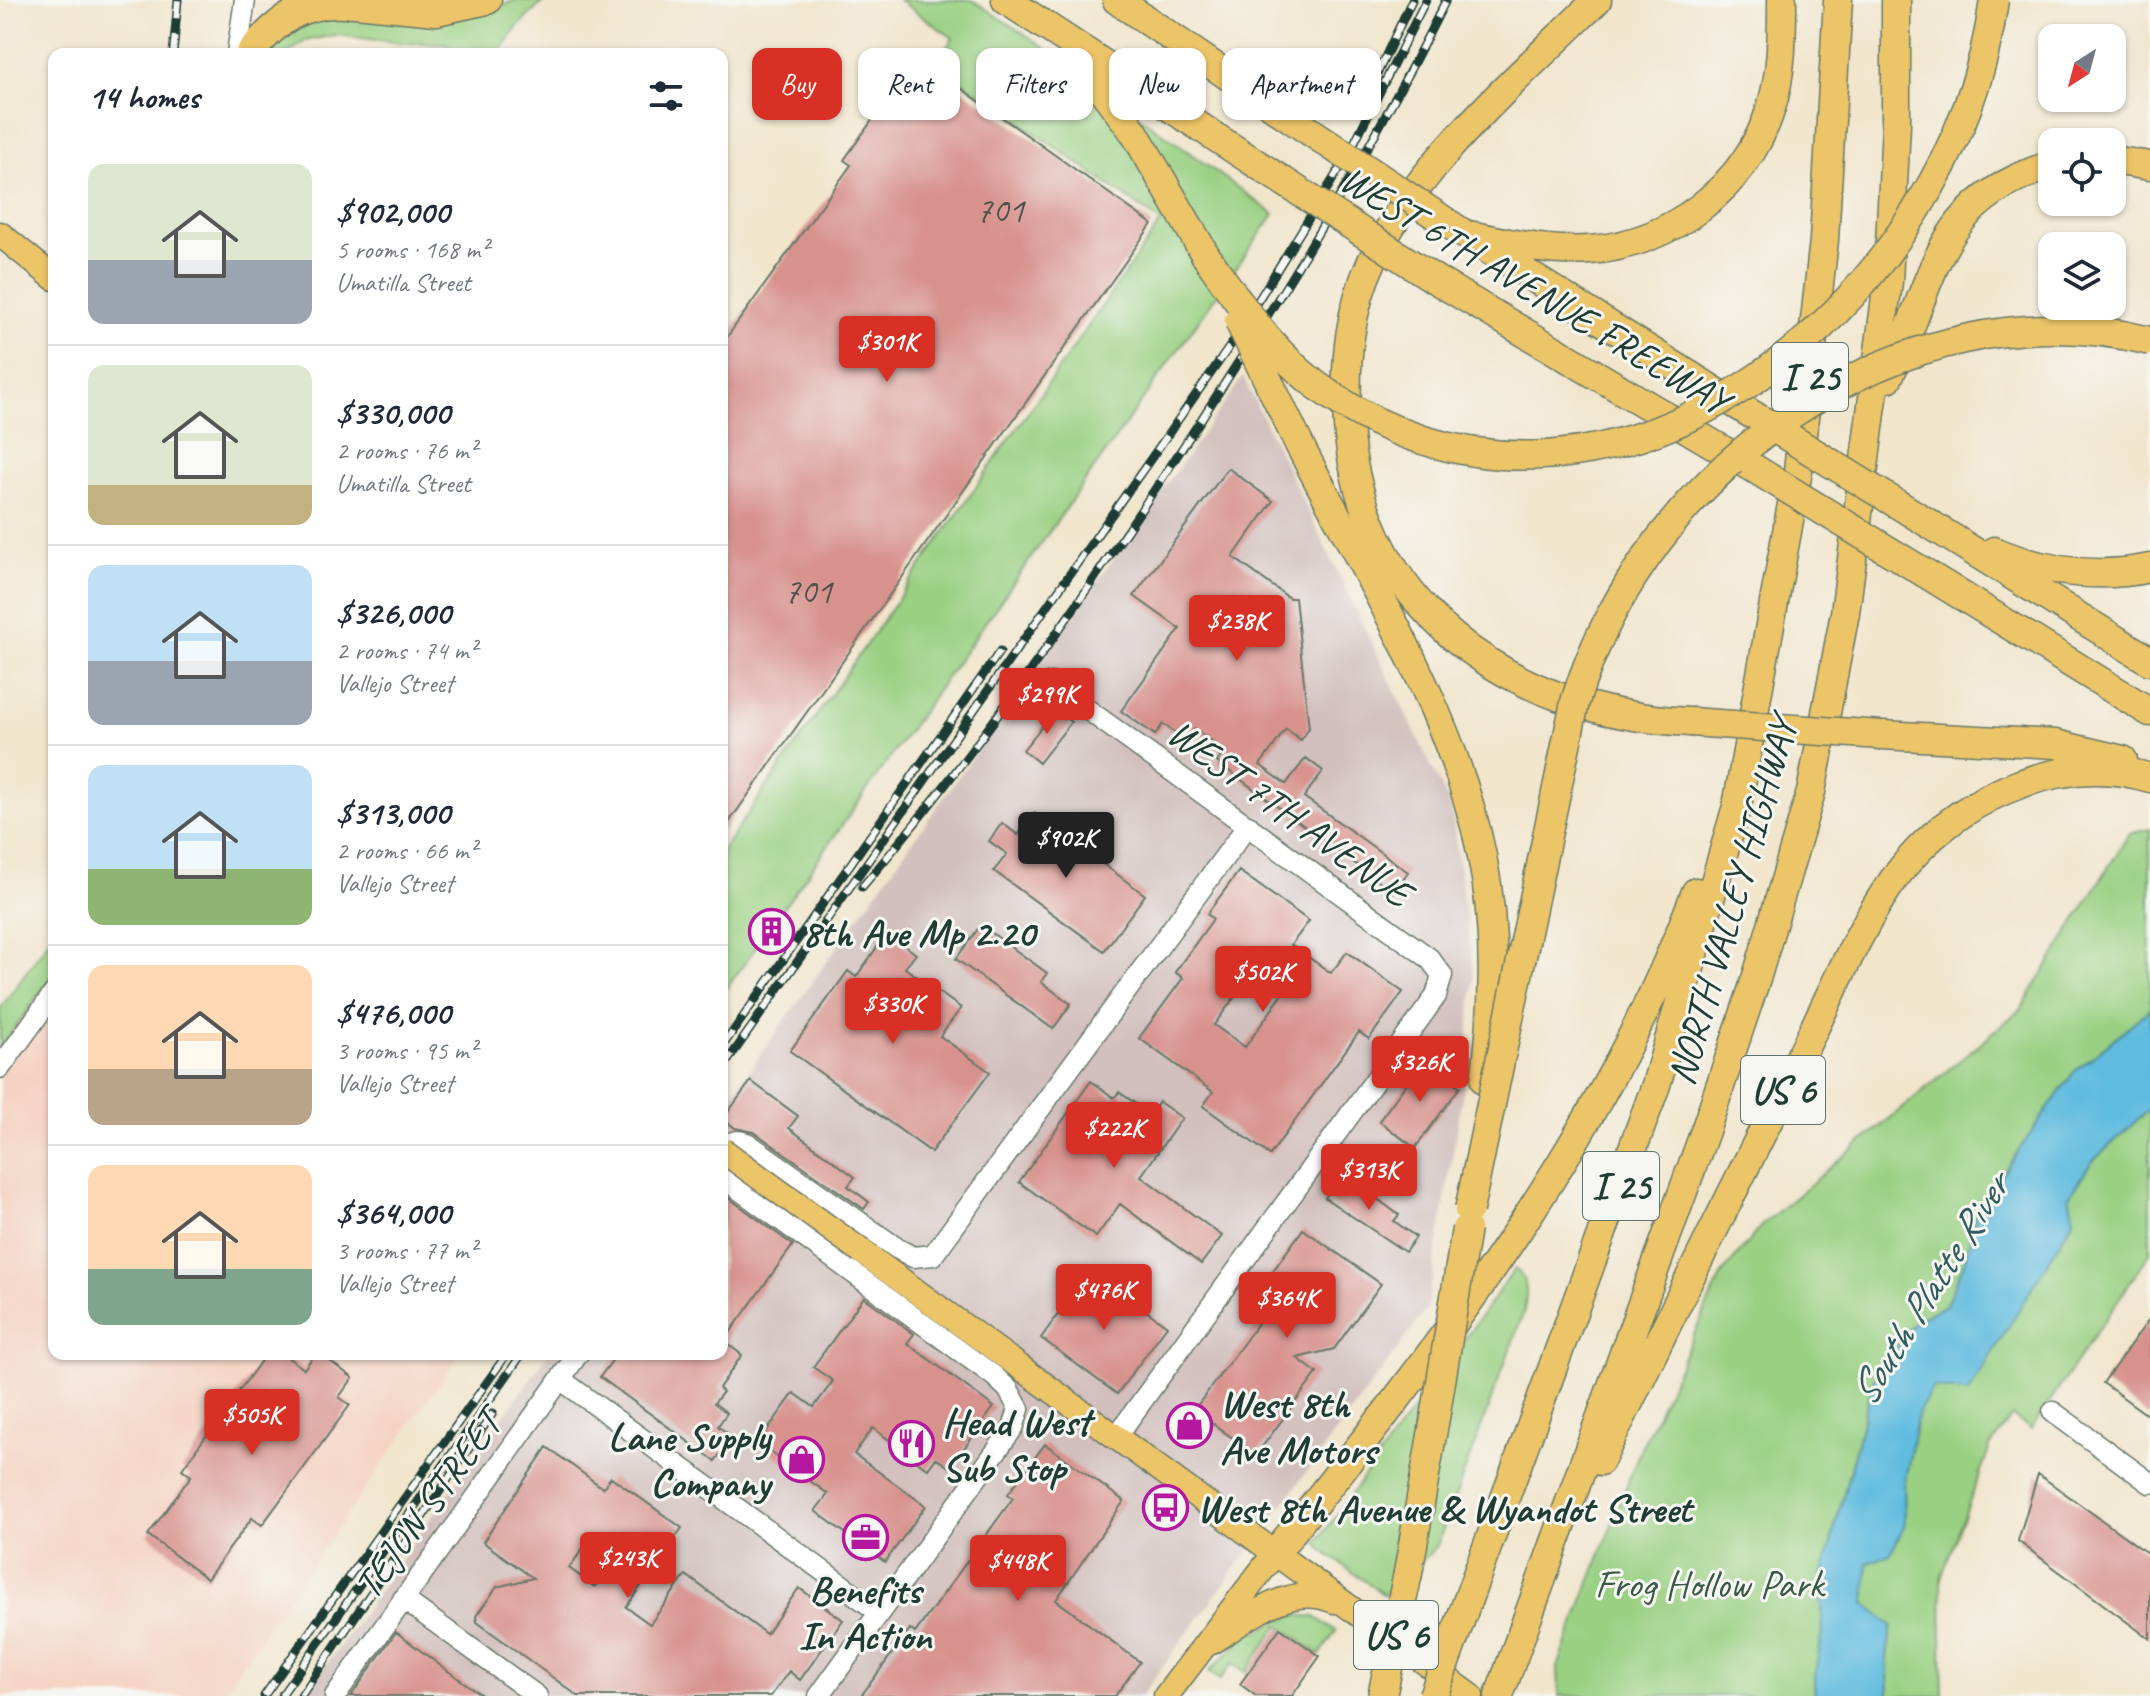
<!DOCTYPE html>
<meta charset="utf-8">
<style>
body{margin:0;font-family:Caveat,sans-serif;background:#f2f2f3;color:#1f2937;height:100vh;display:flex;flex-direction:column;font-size:30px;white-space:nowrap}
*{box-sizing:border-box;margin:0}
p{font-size:26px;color:#747a83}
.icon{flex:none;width:44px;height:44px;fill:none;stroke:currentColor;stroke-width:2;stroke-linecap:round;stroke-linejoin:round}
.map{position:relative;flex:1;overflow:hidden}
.drawer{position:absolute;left:48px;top:48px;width:680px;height:1312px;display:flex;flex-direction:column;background:#fff;border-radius:16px;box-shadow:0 2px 6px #0004}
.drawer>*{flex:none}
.top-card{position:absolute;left:752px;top:48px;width:760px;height:72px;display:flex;gap:16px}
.needle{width:52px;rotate:216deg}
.tools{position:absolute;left:2038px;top:24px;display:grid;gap:16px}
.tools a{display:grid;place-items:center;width:88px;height:88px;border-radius:16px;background:#fff;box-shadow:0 2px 6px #0004;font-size:40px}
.price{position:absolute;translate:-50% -68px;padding:0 18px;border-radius:8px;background:#d93025;color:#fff;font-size:26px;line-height:52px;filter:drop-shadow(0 2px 4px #0008)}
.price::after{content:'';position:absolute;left:50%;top:48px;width:24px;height:18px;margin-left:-12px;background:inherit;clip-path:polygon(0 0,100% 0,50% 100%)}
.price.active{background:#222;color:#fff}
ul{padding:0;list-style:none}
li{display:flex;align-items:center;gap:24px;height:200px;padding:0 40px}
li+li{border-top:2px solid #e0e1e3}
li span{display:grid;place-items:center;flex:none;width:224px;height:160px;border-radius:16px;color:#555}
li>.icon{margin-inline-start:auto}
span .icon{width:96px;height:96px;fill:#fffc;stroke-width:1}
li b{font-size:34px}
h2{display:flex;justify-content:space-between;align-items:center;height:96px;padding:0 40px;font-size:34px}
.chip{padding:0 28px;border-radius:16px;background:#fff;box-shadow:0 2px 6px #0004;font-size:28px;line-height:72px}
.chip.active{background:#d93025;color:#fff}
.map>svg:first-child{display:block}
</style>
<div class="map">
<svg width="2150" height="1696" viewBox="0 0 2150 1696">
<rect width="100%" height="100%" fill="#f6f6f2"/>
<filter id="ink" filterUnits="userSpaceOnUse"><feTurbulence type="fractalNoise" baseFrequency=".0125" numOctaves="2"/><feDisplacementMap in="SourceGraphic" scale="16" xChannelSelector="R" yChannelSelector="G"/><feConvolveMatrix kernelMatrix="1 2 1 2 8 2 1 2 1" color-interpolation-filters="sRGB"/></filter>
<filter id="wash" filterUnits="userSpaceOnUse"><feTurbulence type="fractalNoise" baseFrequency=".006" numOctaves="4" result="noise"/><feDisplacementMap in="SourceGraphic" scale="32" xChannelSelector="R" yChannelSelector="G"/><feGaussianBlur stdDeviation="1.8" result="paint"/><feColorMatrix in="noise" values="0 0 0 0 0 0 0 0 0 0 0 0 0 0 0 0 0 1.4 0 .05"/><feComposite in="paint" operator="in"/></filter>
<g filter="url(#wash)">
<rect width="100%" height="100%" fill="#f1e5cc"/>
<path fill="#f5d3c2" d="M 54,935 L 54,1354 L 460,1354 L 220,1696 L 0,1696 L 0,1011 Z"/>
<path fill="#d1c0bd" d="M 1243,377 L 1451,807 L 1474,977 L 1464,1085 L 1427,1309 L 1141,1696 L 318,1696 L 309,1689 L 548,1354 L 722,1354 L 722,1109 Z"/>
<path fill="#9ad082" stroke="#5c865b" stroke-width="2" d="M 515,0 L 545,0 L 518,26 L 498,54 L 456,54 L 445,43 L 404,43 L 334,35 L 305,41 L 287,54 L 269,54 C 300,0 357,22 408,22 C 443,22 483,16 515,0 Z
M 899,0 L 972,0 L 1038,43 L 1274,214 L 722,995 L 722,851 L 1161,222 L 936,63 L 953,38 Z
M 2150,829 L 2150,1009 L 2074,1072 L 1977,1210 L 1964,1263 L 1946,1305 L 1916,1320 L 1873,1380 L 1821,1582 L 1823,1632 L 1814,1677 L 1815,1696 L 1559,1696 L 1558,1667 L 1639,1453 L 1722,1274 L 1762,1225 L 2021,1009 L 2129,834 Z
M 54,933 L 54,973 L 0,1049 L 0,1009 Z
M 2150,1108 L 2150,1253 L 2031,1429 L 2012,1416 L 1990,1447 L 1941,1578 L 1943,1696 L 1889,1696 L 1887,1655 L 1892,1626 L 1864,1603 L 1868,1562 L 1905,1525 L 1904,1486 L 1918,1412 L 1933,1387 L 2044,1267 L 2074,1219 L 2069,1196 L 2091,1163 Z
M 1515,1269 C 1529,1280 1527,1295 1524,1311 L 1436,1548 L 1384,1595 L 1322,1550 L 1317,1542 Z
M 1297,1615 L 1315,1617 L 1336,1631 L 1320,1655 L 1279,1625 L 1246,1672 L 1233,1663 L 1220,1680 L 1209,1671 L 1255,1628 L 1257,1632 L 1277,1620 Z"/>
<path fill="#61bcdf" stroke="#407c8a" stroke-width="2" d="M 2150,1009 L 2150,1108 L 2091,1163 L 2069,1196 L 2074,1219 L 1968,1393 L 1933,1387 L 1918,1413 L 1904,1486 L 1905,1525 L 1890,1555 L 1868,1563 L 1865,1603 L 1892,1626 L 1887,1655 L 1889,1696 L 1815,1696 L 1814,1677 L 1823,1632 L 1821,1582 L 1873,1381 L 1916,1320 L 1946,1305 L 1964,1263 L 1977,1210 L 2074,1072 Z"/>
<g id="blocks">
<path fill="#d8928d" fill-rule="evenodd" d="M 917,57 L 1152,224 L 722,832 L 722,344 L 851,165 L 844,160 Z
M 1228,468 L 1273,501 L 1233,557 L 1289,598 L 1295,598 L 1309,728 L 1301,740 L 1286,729 L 1260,765 L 1286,784 L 1306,758 L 1323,771 L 1304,797 L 1408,872 L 1394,892 L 1217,762 L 1225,751 L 1195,729 L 1186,741 L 1163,724 L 1155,735 L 1121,711 L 1180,629 L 1134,596 Z
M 1055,710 L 1071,722 L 1039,763 L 1023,750 Z
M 1034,813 L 1145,895 L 1104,951 L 994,871 L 1007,854 L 989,841 L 1002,823 L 1018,835 Z
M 1239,871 L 1309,921 L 1291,945 L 1331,973 L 1347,952 L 1403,992 L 1369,1039 L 1359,1032 L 1270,1155 L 1203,1106 L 1213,1092 L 1139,1038 L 1183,978 L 1175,972 L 1213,919 L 1207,914 ZM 1265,956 L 1295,977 L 1245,1047 L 1214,1025 Z
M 981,925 L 1047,973 L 1041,982 L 1071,1004 L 1053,1029 L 956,959 Z
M 887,933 L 916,954 L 905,968 L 961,1008 L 940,1036 L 990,1072 L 931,1152 L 790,1051 L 848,971 L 856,977 Z
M 1424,1060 L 1460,1087 L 1415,1148 L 1379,1121 Z
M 751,1081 L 798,1116 L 789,1128 L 855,1177 L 848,1186 L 869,1202 L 864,1209 L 754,1132 L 735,1128 L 723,1119 Z
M 1091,1081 L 1114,1098 L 1119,1092 L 1151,1114 L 1159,1102 L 1182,1118 L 1141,1176 L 1222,1236 L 1201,1264 L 1120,1204 L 1096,1237 L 1019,1182 Z
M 1342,1173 L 1399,1215 L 1394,1221 L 1416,1237 L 1405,1252 L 1325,1198 Z
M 722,1193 L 793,1245 L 724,1341 L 742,1355 L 719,1388 L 723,1392 L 714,1403 L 727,1413 L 718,1426 L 732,1437 L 715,1461 L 600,1377 L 617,1354 L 722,1354 Z
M 1303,1229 L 1381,1284 L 1334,1349 L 1297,1358 L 1317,1373 L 1256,1455 L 1194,1410 L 1265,1314 L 1250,1303 Z
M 1090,1270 L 1167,1326 L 1117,1394 L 1041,1338 Z
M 864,1297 L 914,1334 L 907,1343 L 994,1407 L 950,1468 L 936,1458 L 928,1469 L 873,1428 L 854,1454 L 926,1506 L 885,1562 L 815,1511 L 828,1494 L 758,1443 L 794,1393 L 814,1407 L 833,1381 L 813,1367 Z
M 2150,1318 L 2150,1417 L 2103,1383 Z
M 266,1354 L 283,1354 L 304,1369 L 315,1354 L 320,1354 L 353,1378 L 339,1397 L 350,1405 L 262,1525 L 252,1518 L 207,1579 L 148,1535 L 191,1476 L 182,1469 Z
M 1045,1444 L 1124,1501 L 1056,1600 L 1140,1662 L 1115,1696 L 861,1696 L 910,1629 L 915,1633 L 1013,1498 L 1008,1494 Z
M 547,1447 L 603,1488 L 611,1477 L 682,1528 L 626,1607 L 650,1624 L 686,1575 L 766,1634 L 799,1588 L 843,1620 L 800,1680 L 789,1671 L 771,1696 L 578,1696 L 477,1622 L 476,1616 L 497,1587 L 533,1578 L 483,1542 ZM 592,1536 L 618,1555 L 595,1587 L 569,1568 Z
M 2038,1474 L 2150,1555 L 2150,1639 L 2018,1541 Z
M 1280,1628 L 1320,1656 L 1292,1696 L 1256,1696 L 1240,1684 Z
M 396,1632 L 437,1663 L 483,1696 L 351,1696 Z"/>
</g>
</g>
<g filter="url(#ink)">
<use href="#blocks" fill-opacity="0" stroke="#687869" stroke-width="2"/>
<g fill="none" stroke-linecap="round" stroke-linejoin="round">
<defs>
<path id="minor" d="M 237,54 L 245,0
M 1051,683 L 1429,958 L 1442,975 L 1436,996 L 1116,1437
M 0,1068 L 54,993
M 722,1153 C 730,1142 734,1138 747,1143 L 898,1249 L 913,1257 L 933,1255 L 1248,825
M 722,1177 L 994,1376 L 1008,1389 L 1019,1409 L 1013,1428 L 819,1696
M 560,1379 L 879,1612
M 2053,1412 L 2150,1483
M 403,1599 L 537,1696
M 335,1696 L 578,1354"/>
<path id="major" d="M 0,234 L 54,278
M 861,1251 L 1471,1696
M 1212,1642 C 1248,1619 1289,1581 1334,1601
M 1166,1696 L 1275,1553"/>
<path id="highway" d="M 325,0 L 436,11 L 487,0
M 1006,0 L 1266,170
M 1117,0 L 1296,122
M 1597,0 C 1518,79 1421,158 1372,261 C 1350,308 1345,357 1347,409 C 1354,605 1506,713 1690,722
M 250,54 C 274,22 302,2 343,4
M 1076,55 L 1134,132 L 1206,256
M 2112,160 L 2150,166
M 1464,234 C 1505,242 1548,253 1590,250 C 1671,244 1746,187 1771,108 C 1782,73 1782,36 1782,0
M 1476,242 L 1761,420
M 1436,280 L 1755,469
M 1888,378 C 1937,281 1930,202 2052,165
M 1300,446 C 1367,577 1453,712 1482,856 C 1497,930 1495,1006 1485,1081
M 1933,526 L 2150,661
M 1994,551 C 2044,572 2097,579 2150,568
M 1925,573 L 2150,712
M 1882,735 L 2056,744 L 2123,760
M 1600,1461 C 1667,1323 1735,1186 1804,1049 C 1834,990 1867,907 1910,859 C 1968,793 2065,752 2150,778
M 1275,1553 C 1439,1349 1603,1140 1696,892
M 1408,1573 L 1436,1412
M 1463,1613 L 1656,1085 L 1737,806 L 1798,471 L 1824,240 L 1838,0
M 1499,1696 L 1705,1131 L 1757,976 L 1811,792 L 1845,613 L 1888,282 L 1896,125 L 1896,0"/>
</defs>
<use href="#minor" stroke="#687869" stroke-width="23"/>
<use href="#major" stroke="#687869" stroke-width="27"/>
<use href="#highway" stroke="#687869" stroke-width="31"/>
<use href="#minor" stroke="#fff" stroke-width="20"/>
<use href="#major" stroke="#edc569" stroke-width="24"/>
<use href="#highway" stroke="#edc569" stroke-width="28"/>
<defs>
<path id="rail" d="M 173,54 L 178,0
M 1378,72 L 1412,0
M 862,887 C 967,765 1059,632 1149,498 C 1257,337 1360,173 1446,0
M 722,1047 L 1000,651
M 722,1069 L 1230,346 L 1348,155 L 1426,0
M 264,1696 L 507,1354
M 281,1696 L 522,1354
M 301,1696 L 493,1413"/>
</defs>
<use href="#rail" stroke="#1f3d34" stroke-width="9"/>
<use href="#rail" stroke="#f6f6f2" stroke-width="6" stroke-dasharray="18" stroke-linecap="butt"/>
<defs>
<path id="major-bridge" d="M 722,1150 L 861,1251"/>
<path id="highway-bridge" d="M 1296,122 L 1464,234
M 1266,170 L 1436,280
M 1206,256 C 1242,307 1277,360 1330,395 C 1617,585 1957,293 1994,0
M 1239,321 L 1300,446
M 1761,420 L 1933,526
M 1755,469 L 1925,573
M 1690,722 L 1882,735
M 1469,1210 L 1575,702 C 1645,470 1903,279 2150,341
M 1436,1412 L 1466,1229
M 1382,1696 L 1408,1573
M 1433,1696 L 1463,1613"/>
</defs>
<use href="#major-bridge" stroke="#687869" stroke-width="27" stroke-linecap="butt"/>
<use href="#highway-bridge" stroke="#687869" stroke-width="31" stroke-linecap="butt"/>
<use href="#major-bridge" stroke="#edc569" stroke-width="24"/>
<use href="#highway-bridge" stroke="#edc569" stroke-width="28"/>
</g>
</g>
<defs>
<symbol id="building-ring" viewBox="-11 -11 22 22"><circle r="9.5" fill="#f6f6f2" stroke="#b5179e" stroke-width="1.5"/><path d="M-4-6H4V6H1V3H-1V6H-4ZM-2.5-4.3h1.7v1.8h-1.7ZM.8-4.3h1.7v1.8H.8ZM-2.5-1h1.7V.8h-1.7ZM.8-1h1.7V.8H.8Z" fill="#b5179e"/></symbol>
<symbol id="shop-ring" viewBox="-11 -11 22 22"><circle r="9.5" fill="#f6f6f2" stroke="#b5179e" stroke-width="1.5"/><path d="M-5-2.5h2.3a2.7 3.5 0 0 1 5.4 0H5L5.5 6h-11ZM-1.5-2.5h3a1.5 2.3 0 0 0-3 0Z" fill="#b5179e"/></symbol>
<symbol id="restaurant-ring" viewBox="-11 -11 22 22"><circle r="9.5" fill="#f6f6f2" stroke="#b5179e" stroke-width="1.5"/><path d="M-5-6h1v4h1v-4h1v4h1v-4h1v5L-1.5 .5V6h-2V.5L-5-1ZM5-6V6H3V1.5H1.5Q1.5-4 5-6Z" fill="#b5179e"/></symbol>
<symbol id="bus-ring" viewBox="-11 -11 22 22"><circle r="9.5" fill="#f6f6f2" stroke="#b5179e" stroke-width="1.5"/><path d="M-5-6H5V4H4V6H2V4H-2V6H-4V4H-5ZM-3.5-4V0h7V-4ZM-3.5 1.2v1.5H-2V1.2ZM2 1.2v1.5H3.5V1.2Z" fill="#b5179e"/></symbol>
<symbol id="office-ring" viewBox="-11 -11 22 22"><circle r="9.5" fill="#f6f6f2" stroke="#b5179e" stroke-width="1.5"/><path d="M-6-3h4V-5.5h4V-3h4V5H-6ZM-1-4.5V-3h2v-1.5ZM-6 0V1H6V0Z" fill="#b5179e"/></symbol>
</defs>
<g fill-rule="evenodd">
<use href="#building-ring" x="746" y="906" width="51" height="51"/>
<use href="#shop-ring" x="1164" y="1400" width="51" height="51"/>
<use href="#restaurant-ring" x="886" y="1418" width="51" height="51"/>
<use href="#shop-ring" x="776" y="1434" width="51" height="51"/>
<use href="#bus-ring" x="1140" y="1482" width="51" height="51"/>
<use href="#office-ring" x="840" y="1512" width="51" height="51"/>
</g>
<g text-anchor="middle" stroke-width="6" stroke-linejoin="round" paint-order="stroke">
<g font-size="36" fill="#4d524a">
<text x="1000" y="222">701</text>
<text x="808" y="603">701</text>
</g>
<g fill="#f6f6f2" stroke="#60746d" stroke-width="2">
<rect x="1772" y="343" width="76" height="68" rx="6"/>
<rect x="1741" y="1056" width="84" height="68" rx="6"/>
<rect x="1583" y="1152" width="76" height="68" rx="6"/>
<rect x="1354" y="1601" width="84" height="68" rx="6"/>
</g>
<g font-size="38" font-weight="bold" fill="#1f3d34">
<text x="1810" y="390">I 25</text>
<text x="1783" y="1103">US 6</text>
<text x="1621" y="1199">I 25</text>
<text x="1396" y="1648">US 6</text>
</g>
<g font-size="40" fill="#1f3d34" stroke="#f6f6f2">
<text transform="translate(1535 289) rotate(31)" y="14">WEST 6TH AVENUE FREEWAY</text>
<text transform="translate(1290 812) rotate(36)" y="14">WEST 7TH AVENUE</text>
<text transform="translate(1731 901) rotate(-74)" y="14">NORTH VALLEY HIGHWAY</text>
<text transform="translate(427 1504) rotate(-54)" y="14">TEJON STREET</text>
</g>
<g font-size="40" font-weight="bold" fill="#1f3d34" stroke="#f6f6f2" text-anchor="start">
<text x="802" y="946">8th Ave Mp 2.20</text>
<text x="1220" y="1417">West 8th<tspan x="1220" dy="46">Ave Motors</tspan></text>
<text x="942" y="1435">Head West<tspan x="942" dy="46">Sub Stop</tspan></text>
<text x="770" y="1450" text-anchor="end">Lane Supply<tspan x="770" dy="46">Company</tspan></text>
<text x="1197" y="1522">West 8th Avenue &amp; Wyandot Street</text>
<text x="865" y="1603" text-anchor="middle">Benefits<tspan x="865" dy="46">In Action</tspan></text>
</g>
<g font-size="40" fill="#385a44" stroke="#f6f6f2">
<text x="1709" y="1597">Frog Hollow Park</text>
</g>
<g font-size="42" font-style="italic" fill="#305d5f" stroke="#f6f6f2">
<text transform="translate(1928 1289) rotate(-58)" y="15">South Platte River</text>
</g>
</g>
</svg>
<div class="tools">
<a><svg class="needle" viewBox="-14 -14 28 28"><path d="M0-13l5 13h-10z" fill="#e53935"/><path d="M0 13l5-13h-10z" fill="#747a83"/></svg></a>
<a><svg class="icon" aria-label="locate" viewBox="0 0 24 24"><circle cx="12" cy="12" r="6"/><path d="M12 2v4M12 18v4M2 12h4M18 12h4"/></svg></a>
<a><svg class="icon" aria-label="layers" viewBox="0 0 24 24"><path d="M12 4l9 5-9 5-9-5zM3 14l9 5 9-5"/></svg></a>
</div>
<b class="price" style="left:887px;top:384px">$301K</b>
<b class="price" style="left:1237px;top:663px">$238K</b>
<b class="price" style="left:1047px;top:736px">$299K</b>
<b class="price active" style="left:1066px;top:880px">$902K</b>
<b class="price" style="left:1263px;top:1014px">$502K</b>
<b class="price" style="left:893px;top:1046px">$330K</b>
<b class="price" style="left:1420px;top:1104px">$326K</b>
<b class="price" style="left:1114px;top:1170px">$222K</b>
<b class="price" style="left:1369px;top:1212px">$313K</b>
<b class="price" style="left:1104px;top:1332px">$476K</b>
<b class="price" style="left:1287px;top:1340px">$364K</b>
<b class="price" style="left:252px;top:1457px">$505K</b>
<b class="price" style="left:628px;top:1600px">$243K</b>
<b class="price" style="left:1018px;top:1603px">$448K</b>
<div class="top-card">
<a class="chip active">Buy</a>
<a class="chip">Rent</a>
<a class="chip">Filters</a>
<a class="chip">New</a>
<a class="chip">Apartment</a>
</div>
<section class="drawer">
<h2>14 homes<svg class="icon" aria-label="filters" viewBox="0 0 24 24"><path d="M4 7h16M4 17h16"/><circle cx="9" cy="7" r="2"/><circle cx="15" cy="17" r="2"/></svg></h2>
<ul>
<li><span style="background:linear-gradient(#dfe7d0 60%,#9aa5b1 0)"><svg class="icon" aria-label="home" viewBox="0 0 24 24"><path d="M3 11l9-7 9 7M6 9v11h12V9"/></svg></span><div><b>$902,000</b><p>5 rooms · 168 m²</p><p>Umatilla Street</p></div></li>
<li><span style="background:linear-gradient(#dfe7d0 75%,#c2b280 0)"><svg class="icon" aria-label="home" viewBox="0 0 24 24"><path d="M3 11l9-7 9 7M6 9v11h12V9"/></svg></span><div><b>$330,000</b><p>2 rooms · 76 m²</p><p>Umatilla Street</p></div></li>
<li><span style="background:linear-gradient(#bfe0f5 60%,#9aa5b1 0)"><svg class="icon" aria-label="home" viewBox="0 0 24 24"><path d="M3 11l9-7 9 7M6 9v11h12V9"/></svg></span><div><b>$326,000</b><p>2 rooms · 74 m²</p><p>Vallejo Street</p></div></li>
<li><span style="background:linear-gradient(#bfe0f5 65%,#8fb573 0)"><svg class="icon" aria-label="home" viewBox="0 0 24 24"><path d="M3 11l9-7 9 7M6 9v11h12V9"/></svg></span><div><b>$313,000</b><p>2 rooms · 66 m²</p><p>Vallejo Street</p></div></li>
<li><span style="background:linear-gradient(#ffd9b3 65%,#b9a48a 0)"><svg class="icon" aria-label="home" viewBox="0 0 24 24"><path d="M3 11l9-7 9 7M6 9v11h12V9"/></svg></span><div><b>$476,000</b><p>3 rooms · 95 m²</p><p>Vallejo Street</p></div></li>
<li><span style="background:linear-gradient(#ffd9b3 65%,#7fa58c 0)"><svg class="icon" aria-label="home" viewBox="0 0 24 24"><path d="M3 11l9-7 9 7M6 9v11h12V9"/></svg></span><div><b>$364,000</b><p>3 rooms · 77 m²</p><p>Vallejo Street</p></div></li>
</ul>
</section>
</div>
